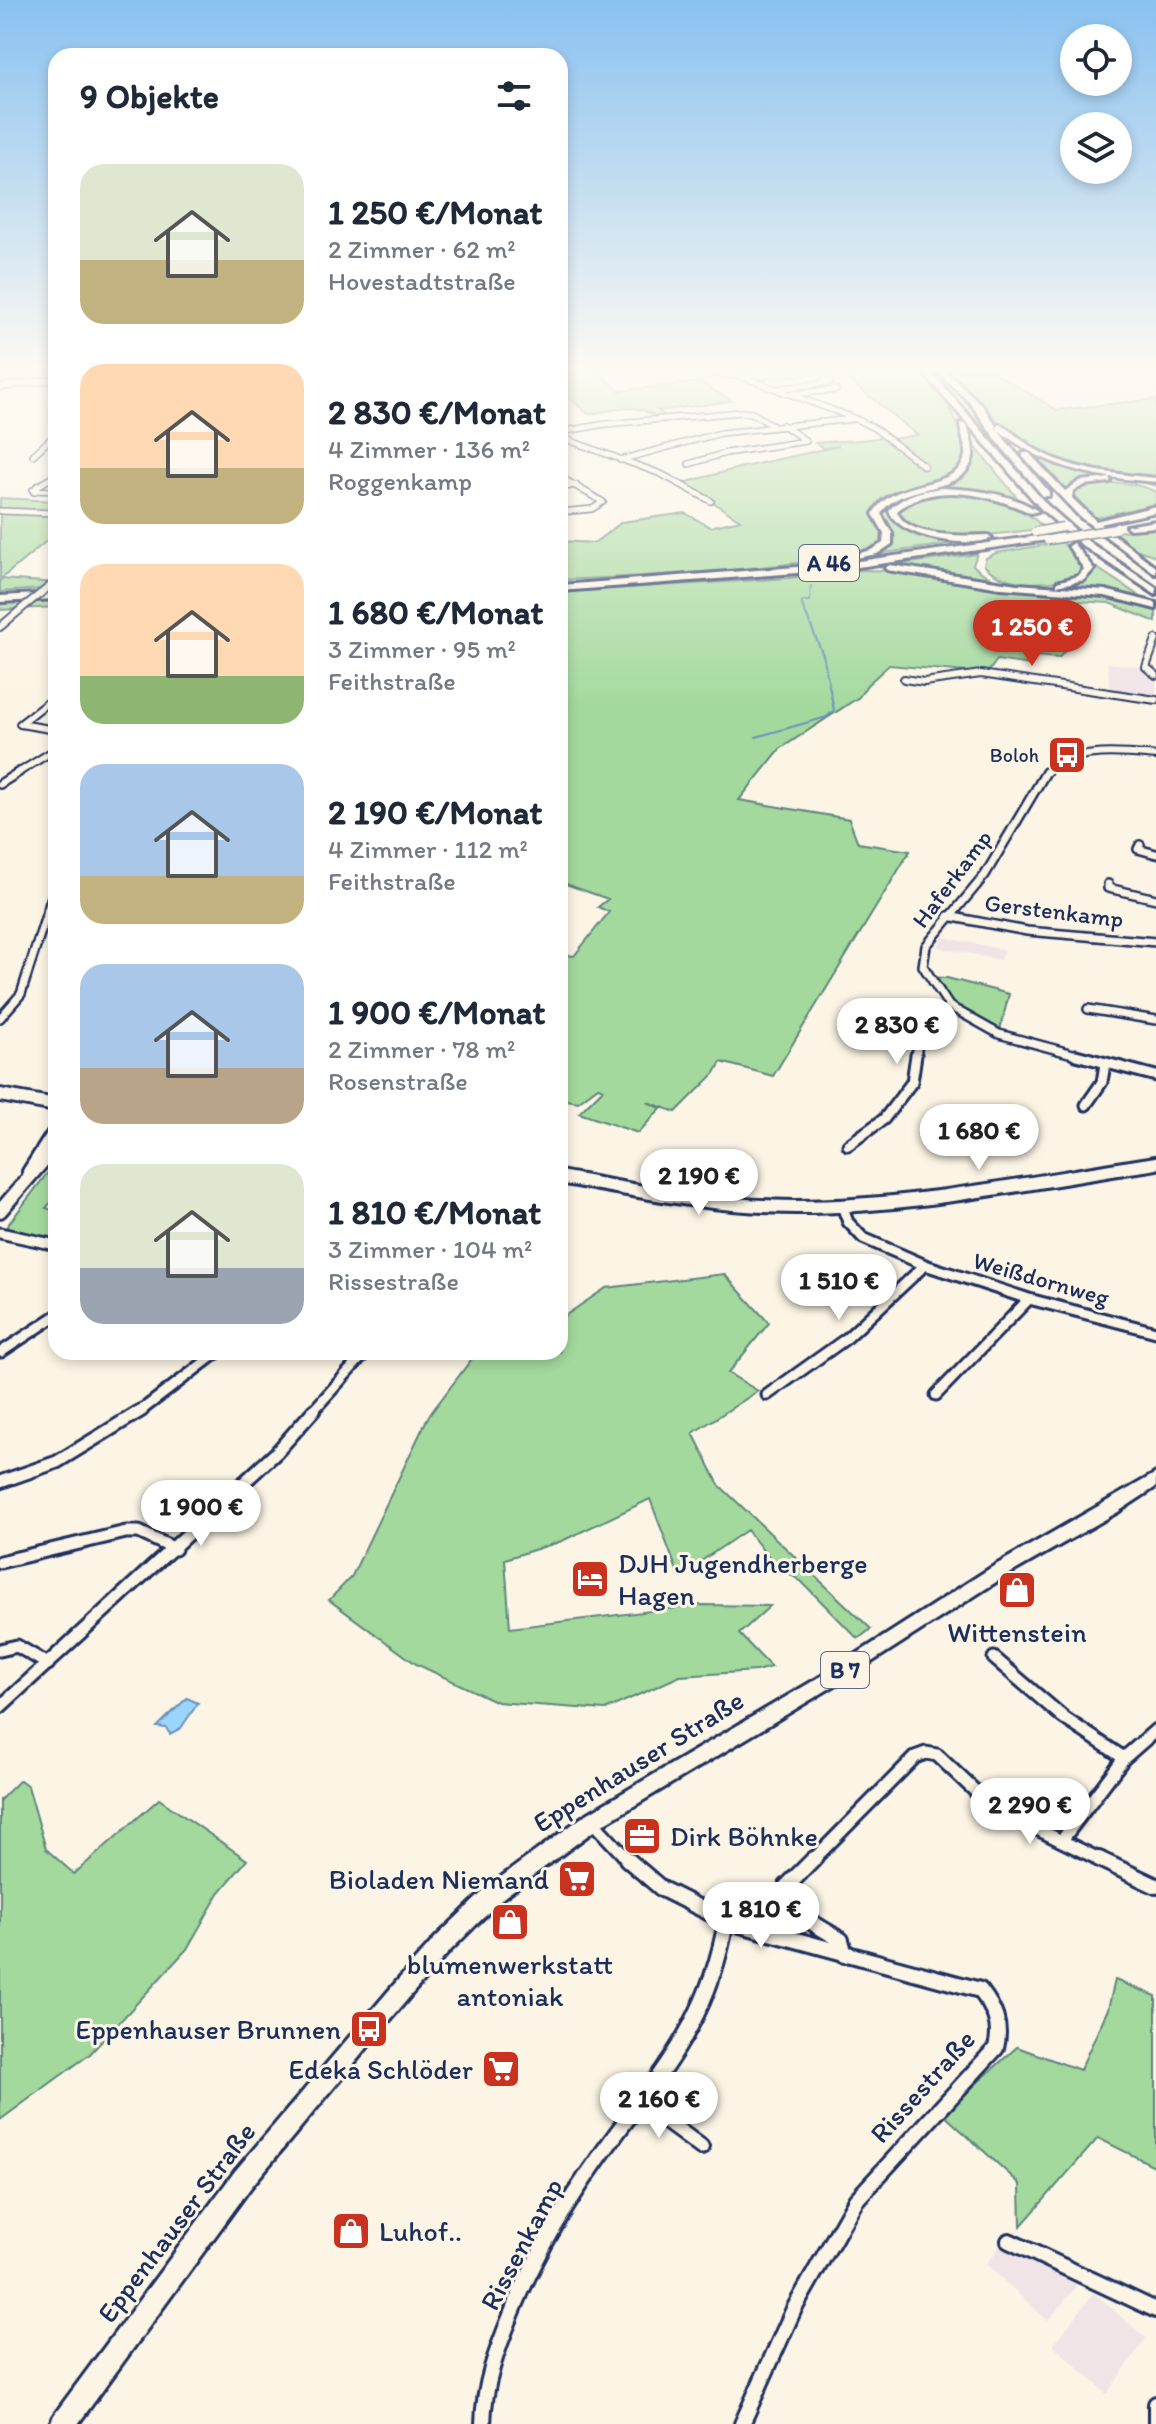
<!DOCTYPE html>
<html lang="de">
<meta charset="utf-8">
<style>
body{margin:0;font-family:Itim,sans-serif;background:#f2f2f3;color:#1f2937;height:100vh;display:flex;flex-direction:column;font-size:30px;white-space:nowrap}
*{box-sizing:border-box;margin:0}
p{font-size:26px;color:#747a83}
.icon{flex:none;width:44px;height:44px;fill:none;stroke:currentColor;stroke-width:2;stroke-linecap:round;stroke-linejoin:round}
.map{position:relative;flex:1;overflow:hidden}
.drawer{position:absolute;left:48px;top:48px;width:520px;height:1312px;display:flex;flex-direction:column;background:#fff;border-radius:24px;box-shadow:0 4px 12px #0003}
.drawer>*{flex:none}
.fabs{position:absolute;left:1060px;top:24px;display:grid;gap:16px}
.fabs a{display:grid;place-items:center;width:72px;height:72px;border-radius:50%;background:#fff;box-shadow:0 4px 12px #0003;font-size:40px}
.price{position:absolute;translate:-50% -68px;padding:0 18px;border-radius:28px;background:#fff;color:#222;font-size:26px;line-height:52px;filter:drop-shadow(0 2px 4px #0008)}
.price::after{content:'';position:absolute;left:50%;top:48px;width:24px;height:18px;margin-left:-12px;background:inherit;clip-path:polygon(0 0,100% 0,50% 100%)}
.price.active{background:#c8321e;color:#fff}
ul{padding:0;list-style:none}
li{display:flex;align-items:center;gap:24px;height:200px;padding:0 32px}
li span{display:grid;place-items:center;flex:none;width:224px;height:160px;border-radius:24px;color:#555}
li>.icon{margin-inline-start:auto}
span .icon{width:96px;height:96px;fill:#fffc;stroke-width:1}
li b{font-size:34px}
h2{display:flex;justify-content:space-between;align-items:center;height:96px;padding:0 32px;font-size:34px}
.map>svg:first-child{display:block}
</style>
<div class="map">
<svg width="1156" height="2424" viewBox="0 0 1156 2424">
<rect width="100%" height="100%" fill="#fcf5e5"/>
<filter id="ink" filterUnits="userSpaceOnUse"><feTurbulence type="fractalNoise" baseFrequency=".0125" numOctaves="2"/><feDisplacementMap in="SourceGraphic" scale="16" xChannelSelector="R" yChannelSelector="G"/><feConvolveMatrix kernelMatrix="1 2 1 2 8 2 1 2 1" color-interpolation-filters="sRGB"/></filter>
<g filter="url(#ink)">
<path fill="#f1e4e7" d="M 991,371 L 1156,371 L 1156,399 L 1057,410 Z
M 1107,663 L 1143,667 L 1156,678 L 1156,699 L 1110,689 Z
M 943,937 L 1005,950 L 1000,960 L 937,947 Z
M 1001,2245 L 1080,2282 L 1048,2321 L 986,2264 Z
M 1094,2293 L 1146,2338 L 1107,2394 L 1053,2345 Z"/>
<path fill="#a3d99d" stroke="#5f847e" stroke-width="2" d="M 596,371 L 620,391 L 700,382 L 732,401 L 658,411 L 671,419 C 658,419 648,412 642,410 C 625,405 605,412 588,414 L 560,390 L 560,373 Z
M 717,371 L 918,371 C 936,386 952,409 960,431 C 987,508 878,469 873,514 L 885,535 L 884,543 C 854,567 611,578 560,580 L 560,541 L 594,543 L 622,522 L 685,513 L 710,527 L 740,520 L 683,483 L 743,467 L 839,446 L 823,448 L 815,443 C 838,440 860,442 882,437 L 887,440 L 917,435 L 839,372 L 756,380 Z
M 950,371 L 991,371 L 1057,410 L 1156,399 L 1156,478 C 1112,474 1056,471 1019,442 C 996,423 974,392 950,371 Z
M 969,439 L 1020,501 C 991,491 914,483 891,507 L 893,521 C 918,536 945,538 973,541 L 883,553 L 894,544 L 895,536 L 882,514 L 884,505 L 911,492 L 956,479 L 970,469 L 975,459 Z
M 1030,454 L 1073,469 L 1156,482 L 1156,486 C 1129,478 1087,471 1064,491 Z
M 1101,483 C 1120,482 1139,483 1156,492 L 1156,504 L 1095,518 L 1073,495 L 1082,486 Z
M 948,494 C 985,496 1017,500 1044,528 C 1010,533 917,549 899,510 L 907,502 Z
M 0,498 L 56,501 L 56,533 L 1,579 L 56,583 L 56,607 L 0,610 L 0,602 L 28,600 L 41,589 L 0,592 Z
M 1156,526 L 1156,556 L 1132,548 L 1110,533 Z
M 1062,542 C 1070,551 1084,560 1079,574 C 1054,586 1004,588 984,565 L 986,558 L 996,553 Z
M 977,554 L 973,565 C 997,591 1064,596 1092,574 L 1091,564 L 1144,599 C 1102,585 1059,590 1015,585 C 970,580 926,569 880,567 Z
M 856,570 L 909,571 L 1099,592 L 1156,608 L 1156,622 L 1109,603 L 1062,600 L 1081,631 L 1059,658 L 1034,656 L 1030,665 L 997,660 L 989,671 L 978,673 L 889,665 L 867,685 L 859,697 L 780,749 L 739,800 L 849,819 L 858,843 L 910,851 L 773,1076 L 721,1062 L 715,1073 L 676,1112 L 647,1102 L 661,1108 L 638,1133 L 579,1113 L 603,1089 L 598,1087 L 578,1102 L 560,1099 L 560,954 L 574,956 L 609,912 L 598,907 L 608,899 L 560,882 L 560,592 L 788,578 Z
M 929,977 L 947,978 L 1009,994 L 999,1034 L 949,1006 Z
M 49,1171 L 56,1173 L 56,1197 L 46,1208 L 56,1211 L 56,1241 L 8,1231 L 7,1226 Z
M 724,1274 L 769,1323 L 728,1373 L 758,1391 L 693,1433 L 719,1485 L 871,1629 L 858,1639 L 802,1582 L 774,1564 L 747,1530 L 679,1576 L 650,1499 L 562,1541 L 505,1559 L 510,1628 L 701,1605 L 770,1606 L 739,1634 L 771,1667 L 756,1671 L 680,1676 L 605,1710 L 497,1702 L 416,1664 L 329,1600 L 352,1576 L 428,1417 L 477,1352 L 560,1352 L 560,1319 L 606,1288 Z
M 20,1780 L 28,1786 L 46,1849 L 74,1874 L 159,1799 L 247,1860 L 219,1893 L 187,1949 L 90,2054 L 0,2120 L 0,1800 Z
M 1115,1980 L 1156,1996 L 1156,2167 L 1098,2138 L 1021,2226 L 1020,2184 L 943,2114 L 1017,2047 L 1080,2070 L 1108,2009 Z"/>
<path fill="#9cd5fc" stroke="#6893bd" stroke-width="2" d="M 187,1698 L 198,1703 L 181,1728 L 170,1734 L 166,1728 L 157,1727 Z"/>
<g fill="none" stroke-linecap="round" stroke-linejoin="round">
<path stroke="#6893bd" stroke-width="2" d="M 756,737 L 827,717 L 834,710 L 823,655 L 802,605 L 802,601 L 810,601 L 811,586"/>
<defs>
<path id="street-far5" d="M 693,371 L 743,377 L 854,418 L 874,428 L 924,466
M 777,389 L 831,382 L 824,379
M 790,394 L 836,390
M 560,432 L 606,424 L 741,412 L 752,413 L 773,426
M 560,437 L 661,474 L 711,501
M 33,455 L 56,434
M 620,460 L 721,433 L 853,419
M 689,464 L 726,453 L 806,441 L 783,425
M 560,477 L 603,502 L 592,509 L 560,512
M 560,488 L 576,485
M 33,490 L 56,491
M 34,492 L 36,487 L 56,475
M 0,511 L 56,513"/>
<path id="street-far4" d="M 0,627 L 26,605
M 1156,639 L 1146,667 L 1156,675
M 904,679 L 924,682 L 981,674 L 1156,700
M 56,696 L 20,724 L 56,730
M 16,774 L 56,749
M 1045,774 C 1071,747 1122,753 1156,756"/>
<path id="street-far3" d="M 1046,772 L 985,875 L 926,946 L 923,966 L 949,1006 L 999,1034 L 1084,1057
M 0,784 L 19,772
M 1140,845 L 1138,849 L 1156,854
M 1108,884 L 1108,888 L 1156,899
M 948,916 L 1027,931 L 1156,942
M 1088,1009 L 1156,1020
M 0,1018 L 21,994 L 56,884
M 916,1057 L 920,1028 L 949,1006"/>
<path id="street-far2" d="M 1076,1055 L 1156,1076
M 1086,1105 L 1102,1082 L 1105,1064
M 848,1145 L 884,1119 L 912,1082 L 916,1055
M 842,1206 L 848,1222 L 863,1238 L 925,1265 L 1029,1299 L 1156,1332
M 0,1233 L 56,1245
M 1,1352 L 56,1316
M 767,1395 L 847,1338 L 925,1265
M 936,1395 L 1029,1299
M 139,1412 L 218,1352
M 312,1412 L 366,1352"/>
<path id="street-far1" d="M 0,1482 L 57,1462 L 142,1410
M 0,1562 L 126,1532 L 139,1532 L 175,1549
M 0,1650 L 17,1646 L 48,1664
M 994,1658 L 1064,1718 L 1124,1758
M 0,1707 L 276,1453 L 314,1410
M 592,1821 L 629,1861
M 1062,1840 L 1124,1758 L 1156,1730
M 812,1861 L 915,1757 L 926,1753 L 937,1755 L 992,1807 L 1103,1861"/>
<path id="street" d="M 627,1859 L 662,1889 L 726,1921 L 980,1990 C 994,2008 1002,2025 996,2048 L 856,2200 L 794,2309 L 742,2424
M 814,1859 L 786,1887 L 786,1901 L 796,1913 L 841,1940 L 845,1955
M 1099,1859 L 1156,1886
M 640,2102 L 701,2147
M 1009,2241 L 1156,2310
M 1156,2404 L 1156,2424
M 483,2424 C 484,2384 497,2349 512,2313 C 534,2258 564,2207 598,2159 C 657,2075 708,2027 726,1921"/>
<path id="secondary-far1" d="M 0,387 L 56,379"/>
<path id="secondary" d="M 0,1095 L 56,1105
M 29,1172 L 56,1130
M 560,1177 C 637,1191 716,1207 795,1207 C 916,1207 1036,1181 1156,1163
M 0,1211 L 56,1146"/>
<path id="primary" d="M 1156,1473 L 1156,1487 L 1118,1512 L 1004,1577 L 842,1681 L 599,1827 L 504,1897 L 450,1951 L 411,1995 L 251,2187 L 78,2424 L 50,2424 L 54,2415 L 235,2171 L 397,1981 L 436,1937 L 490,1885 L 585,1815 L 830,1671 L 992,1567 Z"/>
<path id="highway" d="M 922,371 L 930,371 L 1047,505 L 1089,542 L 1156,588 L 1156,595 L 1083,546 L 1041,509 Z
M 937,371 L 945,371 L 982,405 L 1006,441 L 1049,492 L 1049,496 L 1043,496 L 1000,445 L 970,403 Z
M 960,423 L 967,425 C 969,435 974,446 973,456 C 967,497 900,480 881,514 L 892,533 L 892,544 L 877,554 L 856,558 L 856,554 L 871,550 L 883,543 L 884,533 L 873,514 C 894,475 961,492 965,455 C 966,444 960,433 960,423 Z
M 999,424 C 1013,431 1025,444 1040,452 C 1076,471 1116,474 1156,478 L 1156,482 C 1093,477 1046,469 996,428 Z
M 1023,453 L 1029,453 L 1065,491 L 1080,481 L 1110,478 L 1110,482 L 1085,485 L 1073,491 L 1072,498 L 1096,521 L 1156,506 L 1156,512 L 1100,524 L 1156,567 L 1156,574 L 1080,517 L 1023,457 Z
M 941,488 C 973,489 1011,493 1038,511 L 1031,513 C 991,495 934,480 897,511 C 905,538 966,536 988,535 L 992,538 C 970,549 896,538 889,510 C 904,495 920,491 941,488 Z
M 1156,521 L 1156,527 L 1130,529 L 1126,526 Z
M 1045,535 L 1049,538 L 1048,540 L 837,570 L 560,591 L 560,585 L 837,564 Z
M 1073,543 L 1094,569 L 1084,580 L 1057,586 L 1057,582 L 1078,576 L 1084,569 L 1068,546 Z
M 890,565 L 1017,584 L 1105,590 L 1156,603 L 1156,609 L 1105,596 L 1001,588 L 887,570 L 885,568 Z
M 56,593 L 56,599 L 0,602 L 0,596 Z"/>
</defs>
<use href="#street-far5" stroke="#1b2f5e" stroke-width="8"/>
<use href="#street-far4" stroke="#1b2f5e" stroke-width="10"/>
<use href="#street-far3" stroke="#1b2f5e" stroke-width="12"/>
<use href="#street-far2" stroke="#1b2f5e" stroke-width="15"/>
<use href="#street-far1" stroke="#1b2f5e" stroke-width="17"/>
<use href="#street" stroke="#1b2f5e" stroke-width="20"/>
<use href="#secondary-far1" stroke="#1b2f5e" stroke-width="9"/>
<use href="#secondary" stroke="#1b2f5e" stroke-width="18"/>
<use href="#primary" stroke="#1b2f5e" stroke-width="6"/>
<use href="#highway" stroke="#1b2f5e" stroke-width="6"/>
<use href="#street-far5" stroke="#fcf5e5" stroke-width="5"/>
<use href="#street-far4" stroke="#fcf5e5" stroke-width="6"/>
<use href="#street-far3" stroke="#fcf5e5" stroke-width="7"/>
<use href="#street-far2" stroke="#fcf5e5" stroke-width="9"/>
<use href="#street-far1" stroke="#fcf5e5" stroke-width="11"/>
<use href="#street" stroke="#fcf5e5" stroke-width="14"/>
<use href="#secondary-far1" stroke="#fcf5e5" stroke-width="6"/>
<use href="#secondary" stroke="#fcf5e5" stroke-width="12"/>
<use href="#primary" fill="#fcf5e5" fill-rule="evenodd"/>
<use href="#highway" fill="#fcf5e5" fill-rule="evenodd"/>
<defs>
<path id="street-bridge" d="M 26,605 L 54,583"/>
<path id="highway-bridge" d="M 1035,532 L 1063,527
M 1048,540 L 1115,529"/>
</defs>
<use href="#street-bridge" stroke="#1b2f5e" stroke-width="10" stroke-linecap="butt"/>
<use href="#highway-bridge" stroke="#1b2f5e" stroke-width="11" stroke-linecap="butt"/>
<use href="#street-bridge" stroke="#fcf5e5" stroke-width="6"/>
<use href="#highway-bridge" stroke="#fcf5e5" stroke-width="8"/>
</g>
</g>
<linearGradient id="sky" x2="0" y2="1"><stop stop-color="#89c1f0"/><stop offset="0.52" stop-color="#fefaf3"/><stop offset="1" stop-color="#fefaf3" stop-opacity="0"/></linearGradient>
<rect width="1156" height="710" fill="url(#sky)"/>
<defs>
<symbol id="bus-square" viewBox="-11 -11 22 22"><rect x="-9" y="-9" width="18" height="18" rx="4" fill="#c8321e" stroke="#fcf5e5"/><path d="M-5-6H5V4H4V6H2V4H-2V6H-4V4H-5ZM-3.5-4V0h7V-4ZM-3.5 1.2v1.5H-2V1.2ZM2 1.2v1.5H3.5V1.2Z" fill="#fff"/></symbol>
<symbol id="hotel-square" viewBox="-11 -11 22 22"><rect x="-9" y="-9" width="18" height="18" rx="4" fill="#c8321e" stroke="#fcf5e5"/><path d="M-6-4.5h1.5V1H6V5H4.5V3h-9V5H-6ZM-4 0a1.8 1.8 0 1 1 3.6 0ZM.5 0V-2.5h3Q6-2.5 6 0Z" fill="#fff"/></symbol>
<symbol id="shop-square" viewBox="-11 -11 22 22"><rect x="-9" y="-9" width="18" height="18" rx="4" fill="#c8321e" stroke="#fcf5e5"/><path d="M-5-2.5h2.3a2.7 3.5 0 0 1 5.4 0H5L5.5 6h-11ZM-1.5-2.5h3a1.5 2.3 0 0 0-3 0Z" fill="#fff"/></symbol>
<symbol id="office-square" viewBox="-11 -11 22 22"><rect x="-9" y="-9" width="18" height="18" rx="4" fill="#c8321e" stroke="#fcf5e5"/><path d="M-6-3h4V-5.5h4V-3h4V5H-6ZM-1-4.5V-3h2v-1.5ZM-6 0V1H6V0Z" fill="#fff"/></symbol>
<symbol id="supermarket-square" viewBox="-11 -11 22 22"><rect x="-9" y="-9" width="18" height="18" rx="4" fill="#c8321e" stroke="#fcf5e5"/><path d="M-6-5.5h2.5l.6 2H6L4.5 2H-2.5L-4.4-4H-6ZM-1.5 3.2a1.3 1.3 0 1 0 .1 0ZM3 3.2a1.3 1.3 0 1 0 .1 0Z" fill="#fff"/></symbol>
</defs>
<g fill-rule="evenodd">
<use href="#bus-square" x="1045" y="733" width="44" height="44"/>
<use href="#hotel-square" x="568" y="1557" width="44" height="44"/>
<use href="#shop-square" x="995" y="1568" width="44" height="44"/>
<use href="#office-square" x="620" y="1814" width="44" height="44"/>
<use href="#supermarket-square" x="555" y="1857" width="44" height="44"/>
<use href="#shop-square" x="488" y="1900" width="44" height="44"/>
<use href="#bus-square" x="347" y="2007" width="44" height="44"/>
<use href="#supermarket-square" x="479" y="2047" width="44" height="44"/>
<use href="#shop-square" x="329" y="2209" width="44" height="44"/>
</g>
<g text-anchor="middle" stroke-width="6" stroke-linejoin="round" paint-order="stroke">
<g font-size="20" fill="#1b2f5e" stroke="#fcf5e5" text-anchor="end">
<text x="1039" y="762">Boloh</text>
</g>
<g fill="#fcf5e5" stroke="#5e6a86" stroke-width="2">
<rect x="799" y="545" width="60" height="36" rx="6"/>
<rect x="821" y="1652" width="48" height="36" rx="6"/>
</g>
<g font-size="22" font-weight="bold" fill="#1b2f5e">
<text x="829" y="571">A 46</text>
<text x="845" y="1678">B 7</text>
</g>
<g font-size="24" fill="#1b2f5e" stroke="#fcf5e5">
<text transform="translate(952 879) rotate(-53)" y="8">Haferkamp</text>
<text transform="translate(1054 911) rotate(7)" y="8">Gerstenkamp</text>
<text transform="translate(1041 1279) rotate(16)" y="8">Weißdornweg</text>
</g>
<g font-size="28" fill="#1b2f5e" stroke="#fcf5e5" text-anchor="start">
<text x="618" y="1573">DJH Jugendherberge<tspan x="618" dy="32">Hagen</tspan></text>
<text x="1017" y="1642" text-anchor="middle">Wittenstein</text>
<text x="670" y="1846">Dirk Böhnke</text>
<text x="549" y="1889" text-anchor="end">Bioladen Niemand</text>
<text x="510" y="1974" text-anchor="middle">blumenwerkstatt<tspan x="510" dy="32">antoniak</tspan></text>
<text x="341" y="2039" text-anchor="end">Eppenhauser Brunnen</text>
<text x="473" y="2079" text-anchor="end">Edeka Schlöder</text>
<text x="379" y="2241">Luhof..</text>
</g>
<g font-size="28" fill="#1b2f5e" stroke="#fcf5e5">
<text transform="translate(638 1761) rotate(-32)" y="10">Eppenhauser Straße</text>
<text transform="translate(922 2086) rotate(-48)" y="10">Rissestraße</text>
<text transform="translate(176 2222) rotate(-53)" y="10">Eppenhauser Straße</text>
<text transform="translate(521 2244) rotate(-62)" y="10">Rissenkamp</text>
</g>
</g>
</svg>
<div class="fabs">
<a><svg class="icon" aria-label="locate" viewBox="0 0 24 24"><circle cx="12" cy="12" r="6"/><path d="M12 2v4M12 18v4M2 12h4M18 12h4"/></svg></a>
<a><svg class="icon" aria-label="layers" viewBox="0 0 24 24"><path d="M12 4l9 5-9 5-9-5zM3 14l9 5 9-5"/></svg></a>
</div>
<b class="price active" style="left:1032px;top:668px">1 250 €</b>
<b class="price" style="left:897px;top:1066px">2 830 €</b>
<b class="price" style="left:979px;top:1172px">1 680 €</b>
<b class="price" style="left:699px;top:1217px">2 190 €</b>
<b class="price" style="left:839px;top:1322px">1 510 €</b>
<b class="price" style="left:201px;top:1548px">1 900 €</b>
<b class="price" style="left:1030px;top:1846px">2 290 €</b>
<b class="price" style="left:761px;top:1950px">1 810 €</b>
<b class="price" style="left:659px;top:2140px">2 160 €</b>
<section class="drawer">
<h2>9 Objekte<svg class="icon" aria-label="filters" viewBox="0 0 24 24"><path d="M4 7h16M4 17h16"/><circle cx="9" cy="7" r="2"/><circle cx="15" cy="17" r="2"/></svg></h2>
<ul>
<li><span style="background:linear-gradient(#dfe7d0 60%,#c2b280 0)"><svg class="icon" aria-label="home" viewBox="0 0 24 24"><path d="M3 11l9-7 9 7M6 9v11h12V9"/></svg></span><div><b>1 250 €/Monat</b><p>2 Zimmer · 62 m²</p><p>Hovestadtstraße</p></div></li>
<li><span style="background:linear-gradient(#ffd9b3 65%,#c2b280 0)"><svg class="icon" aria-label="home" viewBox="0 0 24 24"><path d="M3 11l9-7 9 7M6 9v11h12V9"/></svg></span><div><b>2 830 €/Monat</b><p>4 Zimmer · 136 m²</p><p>Roggenkamp</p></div></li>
<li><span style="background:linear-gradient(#ffd9b3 70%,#8fb573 0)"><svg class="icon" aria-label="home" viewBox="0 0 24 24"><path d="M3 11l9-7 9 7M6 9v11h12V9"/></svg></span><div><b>1 680 €/Monat</b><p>3 Zimmer · 95 m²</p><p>Feithstraße</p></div></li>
<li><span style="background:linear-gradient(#a9c7e8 70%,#c2b280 0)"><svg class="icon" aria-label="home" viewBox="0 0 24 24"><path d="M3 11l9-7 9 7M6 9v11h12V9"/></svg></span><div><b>2 190 €/Monat</b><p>4 Zimmer · 112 m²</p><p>Feithstraße</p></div></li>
<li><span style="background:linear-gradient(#a9c7e8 65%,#b9a48a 0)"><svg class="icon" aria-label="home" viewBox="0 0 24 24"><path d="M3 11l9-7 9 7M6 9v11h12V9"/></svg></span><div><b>1 900 €/Monat</b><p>2 Zimmer · 78 m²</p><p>Rosenstraße</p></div></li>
<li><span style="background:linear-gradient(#dfe7d0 65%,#9aa5b1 0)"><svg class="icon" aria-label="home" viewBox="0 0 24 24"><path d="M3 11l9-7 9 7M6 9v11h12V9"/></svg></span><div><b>1 810 €/Monat</b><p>3 Zimmer · 104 m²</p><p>Rissestraße</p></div></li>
</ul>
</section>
</div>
